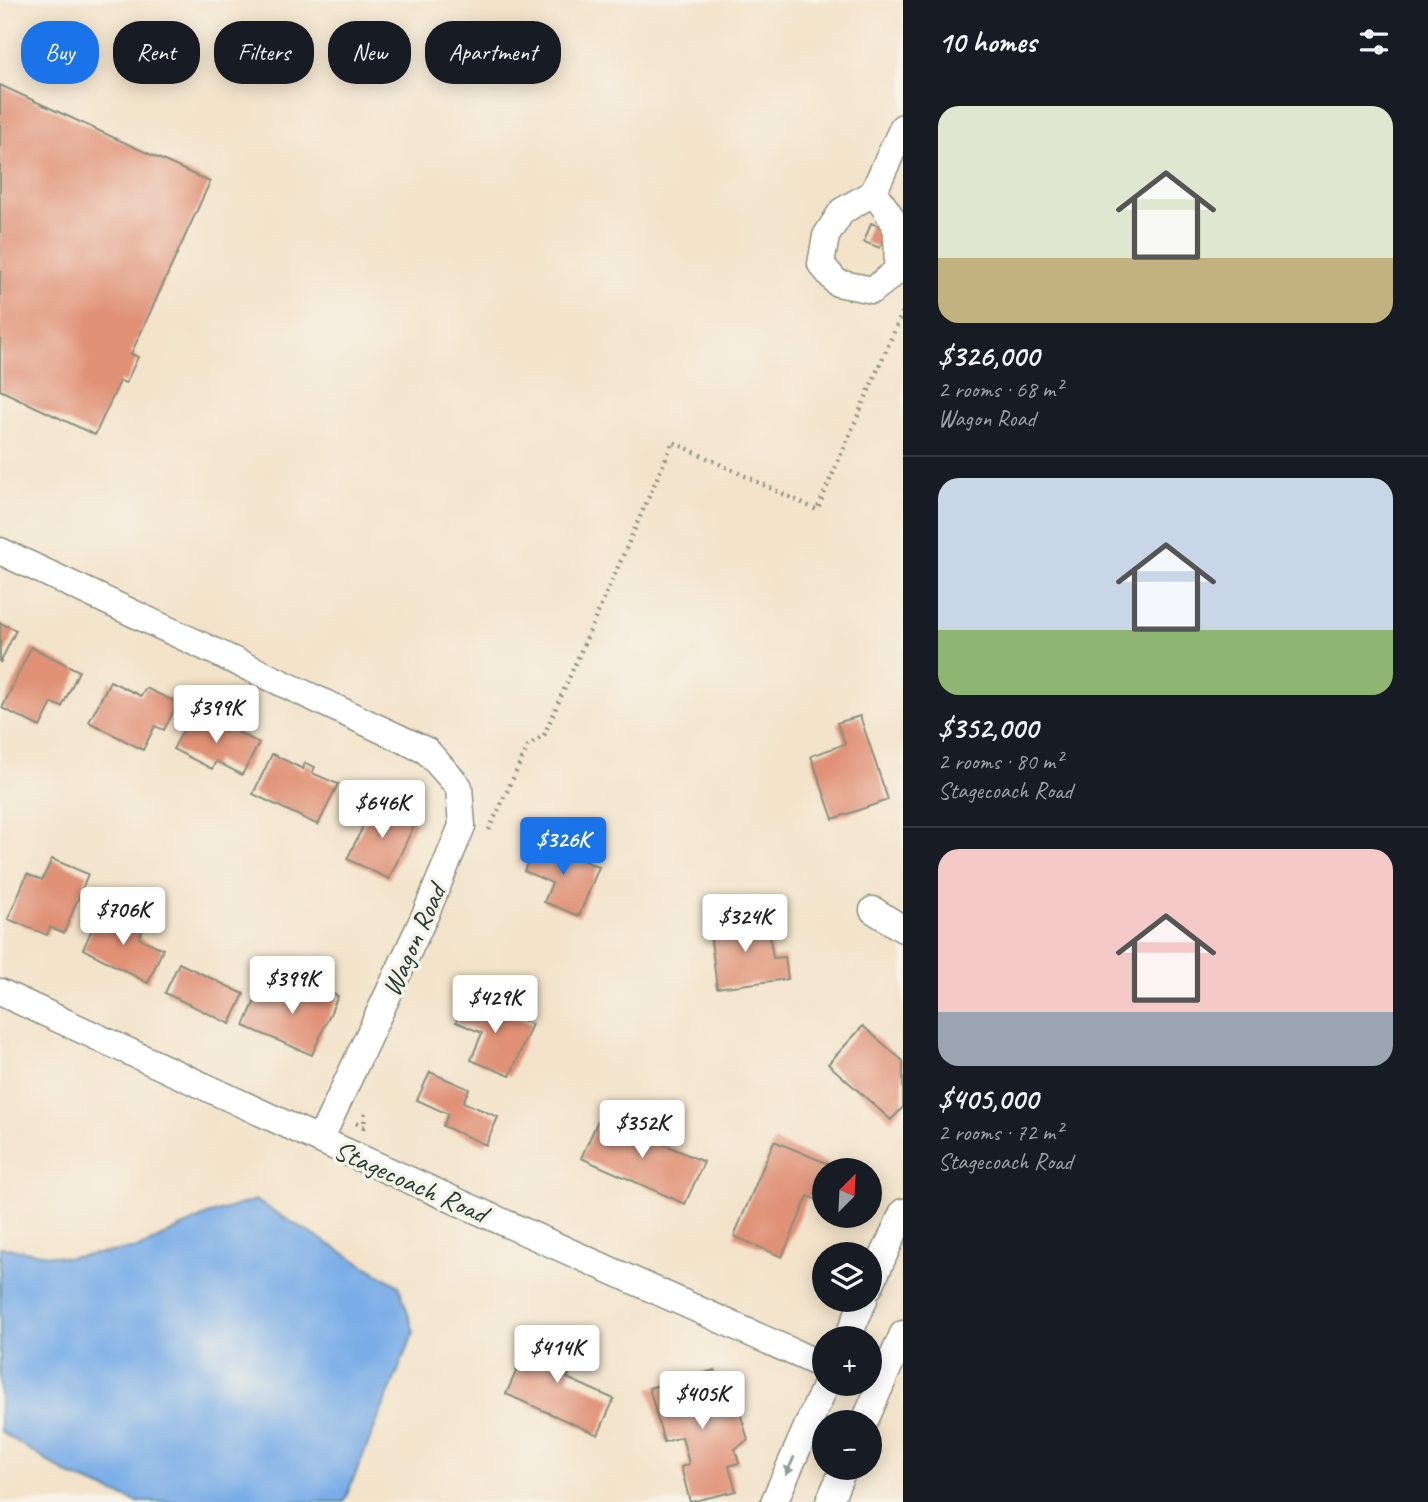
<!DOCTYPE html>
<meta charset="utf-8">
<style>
body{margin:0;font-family:Caveat,sans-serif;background:#242831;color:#f1f3f6;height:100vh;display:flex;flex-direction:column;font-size:26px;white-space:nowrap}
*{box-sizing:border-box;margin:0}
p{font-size:23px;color:#9ea1a6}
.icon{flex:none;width:38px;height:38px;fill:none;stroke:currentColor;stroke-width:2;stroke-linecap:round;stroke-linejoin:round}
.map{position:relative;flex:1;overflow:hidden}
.drawer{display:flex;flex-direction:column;background:#171b24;width:525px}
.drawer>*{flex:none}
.banner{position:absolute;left:21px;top:21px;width:665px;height:63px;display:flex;gap:14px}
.needle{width:46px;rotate:24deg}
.tools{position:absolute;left:812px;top:1158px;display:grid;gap:14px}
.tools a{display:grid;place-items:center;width:70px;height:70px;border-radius:50%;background:#171b24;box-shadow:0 4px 18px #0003;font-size:35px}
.price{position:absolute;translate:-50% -60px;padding:0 16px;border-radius:7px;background:#fff;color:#222;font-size:23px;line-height:46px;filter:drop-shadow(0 2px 4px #0008)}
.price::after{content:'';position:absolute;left:50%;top:42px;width:21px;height:16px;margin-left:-10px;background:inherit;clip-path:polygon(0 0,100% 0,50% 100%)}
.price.selected{background:#1a73e8;color:#fff}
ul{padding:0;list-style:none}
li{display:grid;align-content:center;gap:14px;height:371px;padding:0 35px}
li+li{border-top:2px solid #363941}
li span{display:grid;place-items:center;height:217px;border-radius:21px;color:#555}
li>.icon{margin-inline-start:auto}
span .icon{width:126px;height:126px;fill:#fffc;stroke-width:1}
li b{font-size:30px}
h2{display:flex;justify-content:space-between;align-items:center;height:84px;padding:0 35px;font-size:30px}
.pill{padding:0 24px;border-radius:28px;background:#171b24;box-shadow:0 4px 18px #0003;font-size:24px;line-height:63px}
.pill.selected{background:#1a73e8;color:#fff}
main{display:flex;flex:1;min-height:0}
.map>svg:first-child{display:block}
</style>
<main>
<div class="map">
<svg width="903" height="1502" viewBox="0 0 903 1502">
<rect width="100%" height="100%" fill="#f7f3e8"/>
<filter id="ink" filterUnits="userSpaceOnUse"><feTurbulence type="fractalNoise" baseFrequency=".0143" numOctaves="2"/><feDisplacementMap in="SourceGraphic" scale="14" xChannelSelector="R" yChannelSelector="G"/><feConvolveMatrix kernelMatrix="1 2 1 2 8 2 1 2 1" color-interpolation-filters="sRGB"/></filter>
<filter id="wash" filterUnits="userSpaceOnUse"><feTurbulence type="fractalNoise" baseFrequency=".00686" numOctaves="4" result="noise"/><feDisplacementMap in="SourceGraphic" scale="28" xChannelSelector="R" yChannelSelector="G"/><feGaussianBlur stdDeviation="1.57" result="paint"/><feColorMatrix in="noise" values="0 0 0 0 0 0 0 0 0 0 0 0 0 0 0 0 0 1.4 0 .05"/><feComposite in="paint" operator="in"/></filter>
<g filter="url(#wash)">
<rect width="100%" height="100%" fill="#f3e3ca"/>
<path fill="#7aade7" stroke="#4c758e" stroke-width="2" d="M 255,1200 L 399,1286 L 414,1332 L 344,1502 L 137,1502 L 69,1475 L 0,1431 L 0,1247 L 67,1258 L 139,1248 L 207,1215 Z"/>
<g id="blocks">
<path fill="#e09176" d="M 0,85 L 210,182 L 131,354 L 138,357 L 126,383 L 120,381 L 95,435 L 0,390 Z
M 871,223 L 887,230 L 880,248 L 864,242 Z
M 0,623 L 16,630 L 0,663 Z
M 31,647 L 79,671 L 62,707 L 52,703 L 40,727 L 2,708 Z
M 110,681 L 141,696 L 146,688 L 178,703 L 164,730 L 155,726 L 143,750 L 89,722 Z
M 192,714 L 226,732 L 228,727 L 259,743 L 242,775 L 216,761 L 212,769 L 173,749 Z
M 860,716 L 888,800 L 833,819 L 811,756 L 845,744 L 837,723 Z
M 272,754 L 303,769 L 305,763 L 315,767 L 312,773 L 338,784 L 318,825 L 253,794 Z
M 375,802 L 416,821 L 389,879 L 347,859 Z
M 537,841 L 599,867 L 579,916 L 544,902 L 552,883 L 524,871 Z
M 52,859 L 88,874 L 64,933 L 50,927 L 47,935 L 8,919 L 27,874 L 42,880 Z
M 100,912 L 142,931 L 139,938 L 163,949 L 148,983 L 83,949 Z
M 767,918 L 773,958 L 785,957 L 788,979 L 717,988 L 709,925 Z
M 179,963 L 244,994 L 230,1024 L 165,993 Z
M 262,984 L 301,1001 L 309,984 L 338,996 L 312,1055 L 244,1026 Z
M 467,996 L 532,1024 L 510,1076 L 471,1060 L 482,1033 L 456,1022 Z
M 863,1026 L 903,1061 L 903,1107 L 891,1120 L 828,1064 Z
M 430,1072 L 469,1089 L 463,1102 L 498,1117 L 486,1145 L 443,1126 L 448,1114 L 417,1100 Z
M 600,1116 L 704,1162 L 685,1204 L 581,1158 Z
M 774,1141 L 845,1171 L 824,1171 L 824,1203 L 808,1196 L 782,1257 L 734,1236 Z
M 534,1331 L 579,1351 L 567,1378 L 614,1399 L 598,1435 L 506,1394 Z
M 715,1370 L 724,1402 L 736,1398 L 748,1440 L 735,1449 L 739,1463 L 729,1466 L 736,1491 L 690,1502 L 681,1467 L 689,1464 L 682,1437 L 664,1442 L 649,1388 Z"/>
</g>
</g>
<g filter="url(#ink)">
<use href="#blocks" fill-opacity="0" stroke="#89907f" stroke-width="2"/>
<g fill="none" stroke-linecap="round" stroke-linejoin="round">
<defs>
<path id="minor" d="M 873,193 C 899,222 899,233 897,271 L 873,290 L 837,283 L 821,264 L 826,236 L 842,211 L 873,193 L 903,127
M 0,551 L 427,751 L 459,787 L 462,826 L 426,913 L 320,1140
M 873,910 L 903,929
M 0,992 L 320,1140 L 824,1366
M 870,1286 L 903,1212
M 847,1339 L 864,1300
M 864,1423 L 903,1334
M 774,1502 L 826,1384
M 829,1502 L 844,1468"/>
</defs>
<use href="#minor" stroke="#89907f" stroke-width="29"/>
<path stroke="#89907f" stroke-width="4.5" stroke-dasharray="2 5" stroke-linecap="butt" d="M 489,830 L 528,746 L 544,735 L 673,442 L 817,510 L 903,311
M 356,1123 L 364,1127 L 365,1109"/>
<use href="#minor" stroke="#fff" stroke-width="26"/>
</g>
<defs><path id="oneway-solid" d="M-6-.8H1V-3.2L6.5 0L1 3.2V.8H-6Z" transform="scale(1.75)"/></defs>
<use fill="#8f9e9a" href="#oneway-solid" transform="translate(790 1466) rotate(114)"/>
</g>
<g text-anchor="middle" stroke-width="7" stroke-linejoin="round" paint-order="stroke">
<g font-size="28" fill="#1f3d34" stroke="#f7f3e8">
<text transform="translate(413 940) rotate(-66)" y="10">Wagon Road</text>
<text transform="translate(411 1181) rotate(24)" y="10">Stagecoach Road</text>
</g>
</g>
</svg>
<div class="tools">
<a><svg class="needle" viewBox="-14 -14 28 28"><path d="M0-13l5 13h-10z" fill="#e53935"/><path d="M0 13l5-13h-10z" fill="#9ea1a6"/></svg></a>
<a><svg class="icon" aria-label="layers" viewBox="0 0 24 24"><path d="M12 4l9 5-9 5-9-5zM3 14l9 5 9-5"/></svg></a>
<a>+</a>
<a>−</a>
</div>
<b class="price" style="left:216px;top:745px">$399K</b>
<b class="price" style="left:382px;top:840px">$646K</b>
<b class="price selected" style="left:563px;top:877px">$326K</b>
<b class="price" style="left:123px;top:947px">$706K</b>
<b class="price" style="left:745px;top:954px">$324K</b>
<b class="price" style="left:292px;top:1016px">$399K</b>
<b class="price" style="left:495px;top:1035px">$429K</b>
<b class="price" style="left:642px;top:1160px">$352K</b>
<b class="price" style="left:557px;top:1385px">$414K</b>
<b class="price" style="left:702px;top:1431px">$405K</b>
<div class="banner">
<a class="pill selected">Buy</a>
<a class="pill">Rent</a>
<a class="pill">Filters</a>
<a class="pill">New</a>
<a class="pill">Apartment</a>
</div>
</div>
<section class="drawer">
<h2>10 homes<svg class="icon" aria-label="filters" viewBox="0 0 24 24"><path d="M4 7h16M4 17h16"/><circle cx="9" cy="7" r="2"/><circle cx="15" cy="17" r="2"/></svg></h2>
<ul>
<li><span style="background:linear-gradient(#dfe7d0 70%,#c2b280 0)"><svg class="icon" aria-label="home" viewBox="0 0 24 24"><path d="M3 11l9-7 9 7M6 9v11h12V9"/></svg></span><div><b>$326,000</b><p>2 rooms · 68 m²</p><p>Wagon Road</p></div></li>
<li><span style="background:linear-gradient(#c9d6e8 70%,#8fb573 0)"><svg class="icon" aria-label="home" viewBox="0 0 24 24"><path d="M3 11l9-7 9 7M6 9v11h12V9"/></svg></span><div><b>$352,000</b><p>2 rooms · 80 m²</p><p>Stagecoach Road</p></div></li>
<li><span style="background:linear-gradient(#f6c9c9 75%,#9aa5b1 0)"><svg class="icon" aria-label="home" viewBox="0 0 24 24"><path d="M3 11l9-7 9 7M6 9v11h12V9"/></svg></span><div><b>$405,000</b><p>2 rooms · 72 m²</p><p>Stagecoach Road</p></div></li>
</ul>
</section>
</main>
